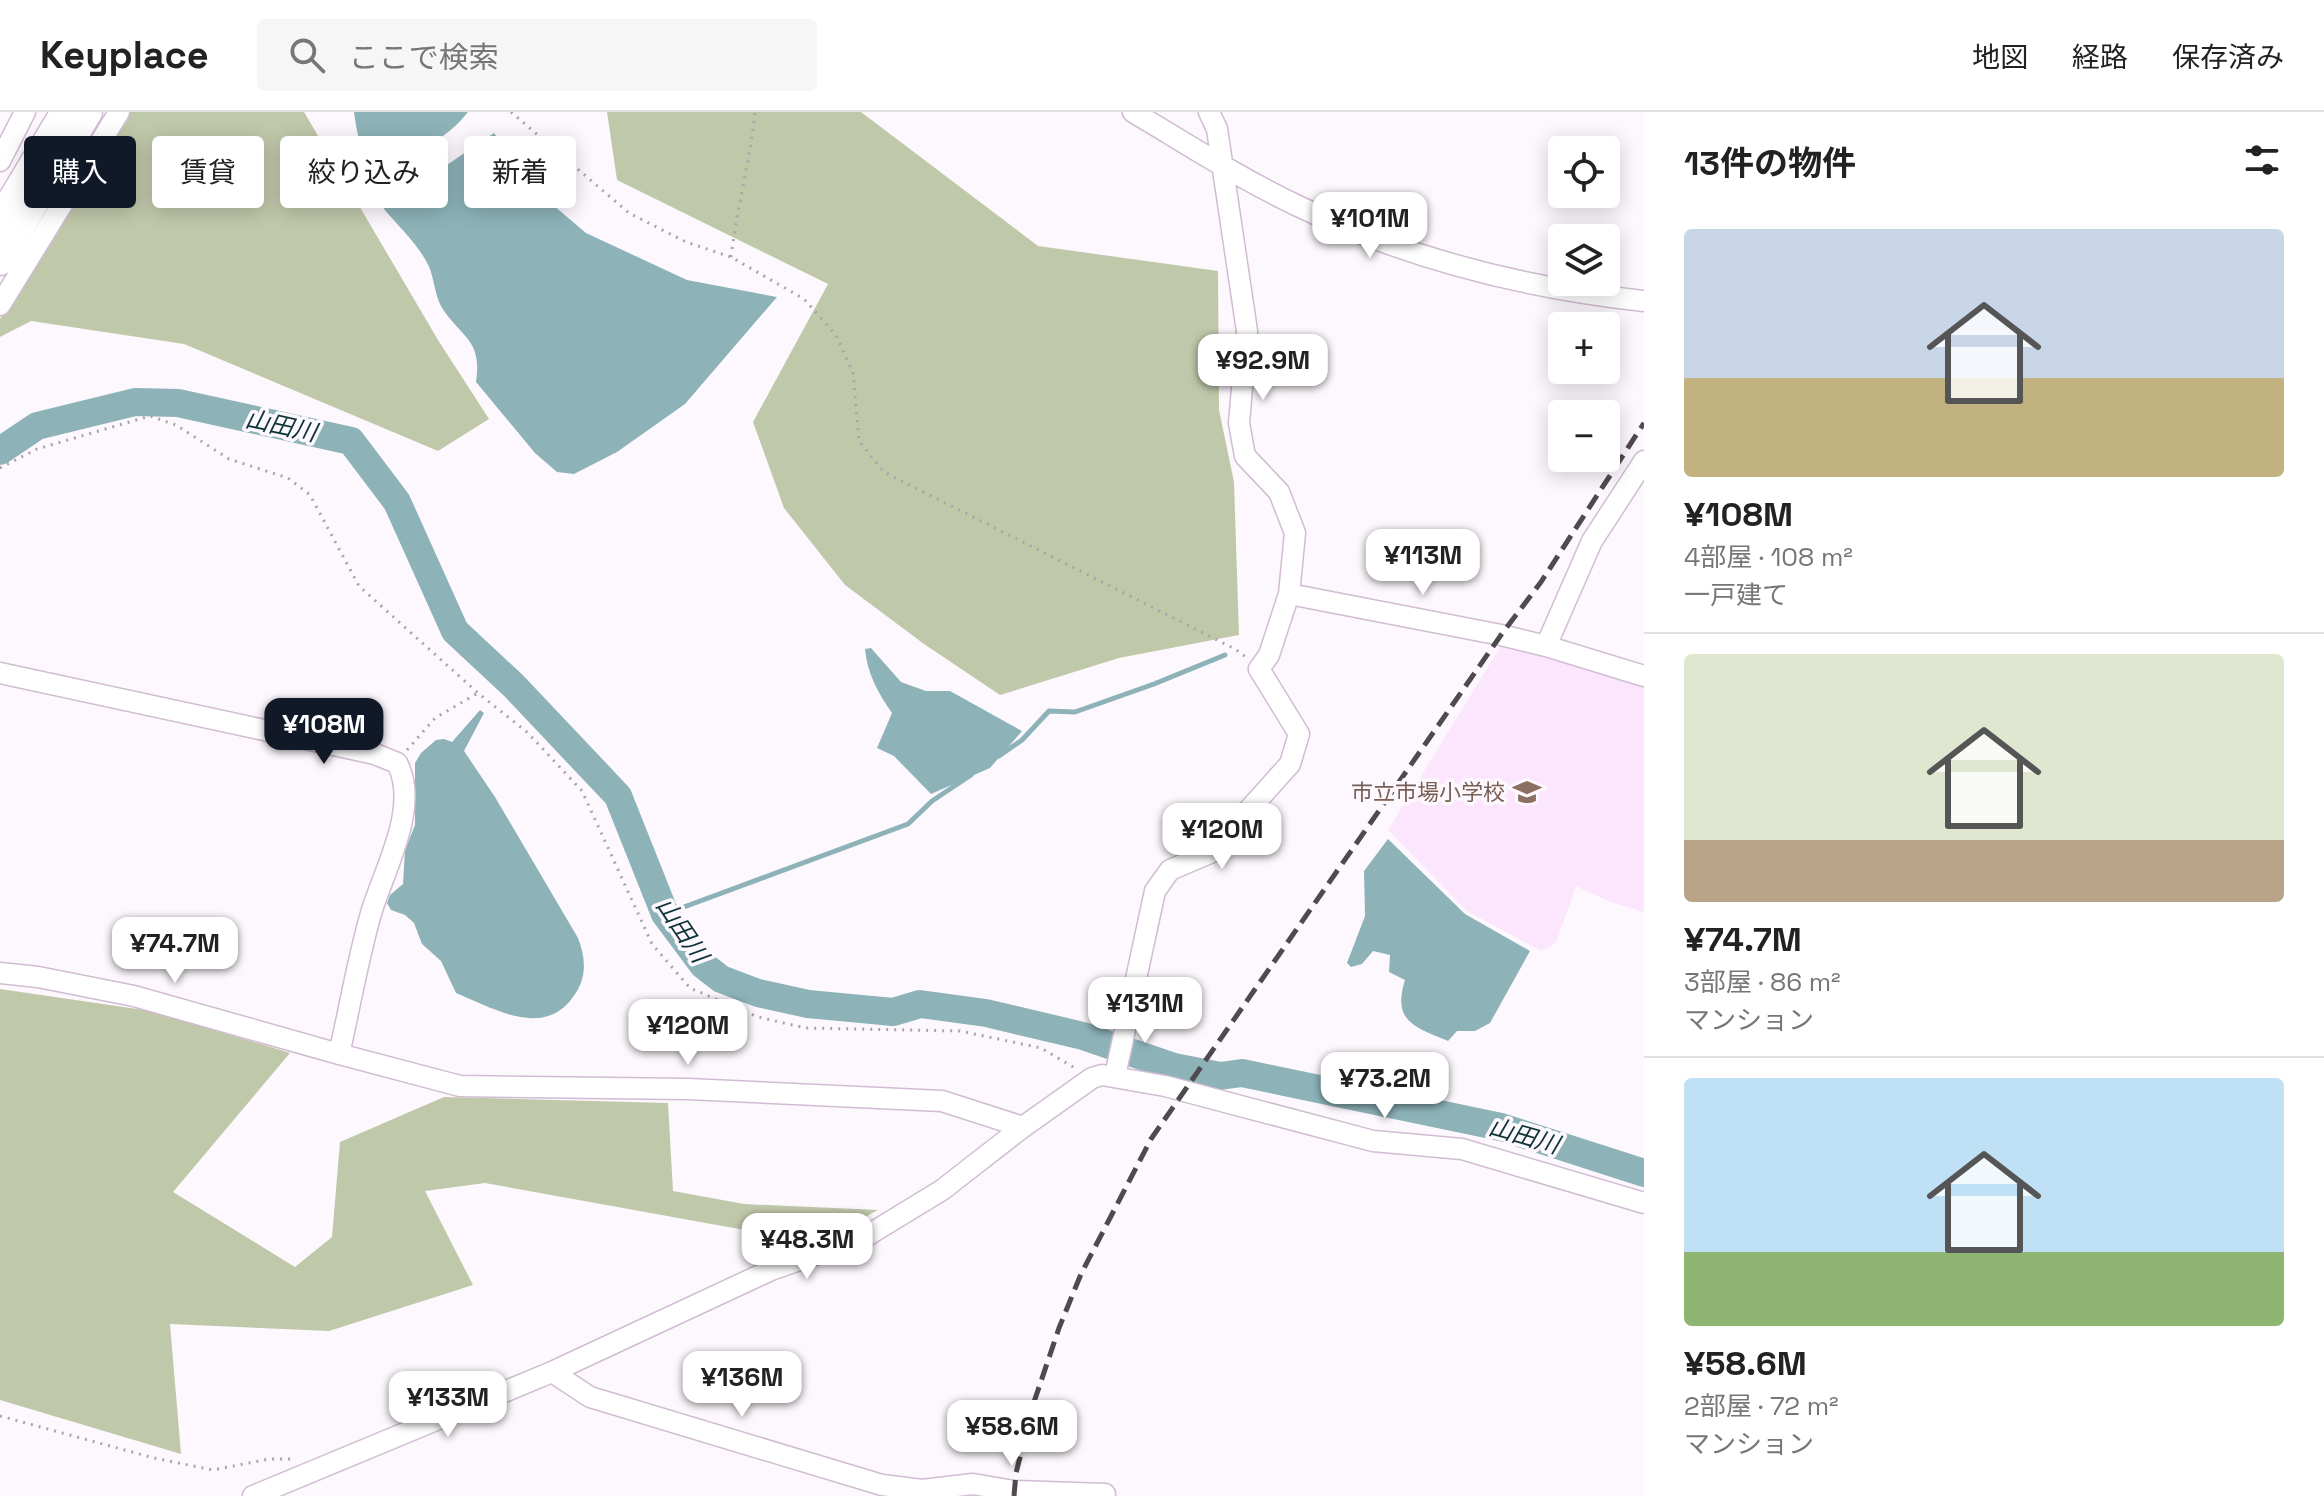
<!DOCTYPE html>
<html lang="ja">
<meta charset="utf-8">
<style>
body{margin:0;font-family:"Space Grotesk","Noto Sans JP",sans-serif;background:#f6f6f6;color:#222;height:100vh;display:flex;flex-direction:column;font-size:30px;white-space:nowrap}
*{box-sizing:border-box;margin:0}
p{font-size:26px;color:#767676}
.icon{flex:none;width:44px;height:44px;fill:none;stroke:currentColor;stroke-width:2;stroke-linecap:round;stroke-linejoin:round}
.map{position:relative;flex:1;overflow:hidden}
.panel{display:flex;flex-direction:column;background:#fff;width:680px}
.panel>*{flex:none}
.banner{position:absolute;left:24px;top:24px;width:760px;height:72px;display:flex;gap:16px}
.fabs{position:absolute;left:1548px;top:24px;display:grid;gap:16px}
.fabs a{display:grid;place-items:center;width:72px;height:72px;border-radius:8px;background:#fff;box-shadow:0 4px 20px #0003;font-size:40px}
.price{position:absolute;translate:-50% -68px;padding:0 18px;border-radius:16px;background:#fff;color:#222;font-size:26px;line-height:52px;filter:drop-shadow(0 2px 4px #0008)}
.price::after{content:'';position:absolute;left:50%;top:48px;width:24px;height:18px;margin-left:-12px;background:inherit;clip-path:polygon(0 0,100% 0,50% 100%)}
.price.active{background:#111827;color:#fff}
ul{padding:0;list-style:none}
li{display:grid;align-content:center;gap:16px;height:424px;padding:0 40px}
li+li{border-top:2px solid #e0e0e0}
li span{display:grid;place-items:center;height:248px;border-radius:8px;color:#555}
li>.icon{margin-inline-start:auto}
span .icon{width:144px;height:144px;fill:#fffc;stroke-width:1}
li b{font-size:34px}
h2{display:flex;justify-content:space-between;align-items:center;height:96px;padding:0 40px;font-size:34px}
.tag{padding:0 28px;border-radius:8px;background:#fff;box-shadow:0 4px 20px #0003;font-size:28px;line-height:72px}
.tag.active{background:#111827;color:#fff}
header{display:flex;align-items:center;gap:48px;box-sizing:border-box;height:112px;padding:0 40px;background:#fff;border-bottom:2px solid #e0e0e0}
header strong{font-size:38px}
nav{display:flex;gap:44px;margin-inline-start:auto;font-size:28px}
.search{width:560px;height:72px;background:#f6f6f6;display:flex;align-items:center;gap:20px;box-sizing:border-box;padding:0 28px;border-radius:8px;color:#767676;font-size:30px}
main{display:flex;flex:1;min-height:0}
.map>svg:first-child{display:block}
</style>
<header>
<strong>Keyplace</strong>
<div class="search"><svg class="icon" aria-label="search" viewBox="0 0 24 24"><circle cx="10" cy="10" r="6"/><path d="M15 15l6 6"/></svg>ここで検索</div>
<nav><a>地図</a><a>経路</a><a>保存済み</a></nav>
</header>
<main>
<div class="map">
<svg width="1644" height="1384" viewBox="0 0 1644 1384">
<rect width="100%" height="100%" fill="#fdf8fd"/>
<path fill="#fce6fe" d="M 1502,532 L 1644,569 L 1644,800 L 1608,789 L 1576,774 L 1556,831 L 1541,839 L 1467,799 L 1388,718 Z"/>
<path fill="#c0c8aa" d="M 124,0 L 304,0 L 438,228 L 489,307 L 438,339 L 184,232 L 31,209 L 0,225 L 0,207 Z
M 607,0 L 861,0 L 1038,134 L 1218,159 L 1219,298 L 1234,370 L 1239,523 L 1119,546 L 1000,583 L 924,532 L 845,473 L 784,396 L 753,310 L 828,172 L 617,68 Z
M 0,877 L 151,899 L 290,941 L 173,1080 L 295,1155 L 332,1125 L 340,1030 L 444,985 L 668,991 L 673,1079 L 744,1092 L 878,1098 L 817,1131 L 485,1071 L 425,1079 L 473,1173 L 329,1219 L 170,1212 L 181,1342 L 0,1288 Z"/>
<path fill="#8db3b9" d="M 354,0 L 468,0 C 448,26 412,45 382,58 C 361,49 357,21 354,0 Z
M 494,21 L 533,76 L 586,121 L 687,168 L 777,185 L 685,292 L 617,340 L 574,362 L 557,360 L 535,341 L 476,270 C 482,229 464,227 444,199 C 435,186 435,171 430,157 C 421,135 399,115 384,97 L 388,85 L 444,55 Z
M 871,536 L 901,570 L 926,579 L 950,579 L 1022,619 L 990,656 L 931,682 L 894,644 L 877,636 L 892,601 C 878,581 867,561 865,537 Z
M 480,598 L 484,601 L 464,639 L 495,685 L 578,826 C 585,844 587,862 577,879 C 548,929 497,898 456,881 L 441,849 L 422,832 L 414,811 L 405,803 L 391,798 L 387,791 L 390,783 L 403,772 L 405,738 L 415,713 L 415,651 L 421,641 L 436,628 L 444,627 L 452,630 Z
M 1388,727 L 1465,802 L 1530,839 L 1490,911 L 1475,919 L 1457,919 L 1448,929 C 1414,915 1392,909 1405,868 L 1389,860 L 1390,843 L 1373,839 L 1362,852 L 1351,855 L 1347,851 L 1365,804 L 1364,759 Z"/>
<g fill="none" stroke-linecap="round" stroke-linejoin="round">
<path stroke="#8db3b9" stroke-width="5" d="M 999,644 L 1022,628 L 1049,599 L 1075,600 L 1154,572 L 1225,543
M 665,802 L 908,712 L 932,689 L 971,663"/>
<path stroke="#8db3b9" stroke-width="28" d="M 0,339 L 37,314 L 135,290 L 178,291 L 351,329 L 397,390 L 455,519 L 514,574 L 618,684 L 665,802 L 703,853 L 721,867 L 758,881 L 808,892 L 893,900 L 920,892 L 986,901 L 1083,924 L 1174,955 L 1220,964 L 1242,961 L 1501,1015 L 1644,1061"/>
<defs>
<path id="minor" d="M 1133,0 C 1187,32 1241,67 1298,94 C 1406,146 1525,176 1644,189
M 0,49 L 25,0
M 0,193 L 119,0
M 1289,482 L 1501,523 L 1546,534 L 1644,564
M 1546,534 L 1592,429 L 1644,349
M 0,561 L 375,642 L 397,651 C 420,694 385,756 372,798 C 358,845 350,895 339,942
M 0,861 L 38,865 L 134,884 L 339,942 L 460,974 L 688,977 L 942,989 L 1023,1015
M 1115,964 L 1155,779 L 1170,758 L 1210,741 L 1290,652 L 1299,622 L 1259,557 L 1269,543 L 1289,482 L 1295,421 L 1279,380 L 1245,344 L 1239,311 L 1247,219 L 1217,17 L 1209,0
M 552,1260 L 590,1285 L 882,1373 L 922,1378 L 973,1372 L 1014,1379 L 1105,1382
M 253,1384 L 552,1260 L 771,1158 L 865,1125 L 942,1078 L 1023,1015 L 1092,966 L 1102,963 L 1165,974 L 1373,1029 L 1462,1037 L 1644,1091"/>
<path id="highway" d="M 0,108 L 65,0
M 0,149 L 88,0"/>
</defs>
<use href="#minor" stroke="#d1bcd3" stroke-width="23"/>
<use href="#highway" stroke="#d1bcd3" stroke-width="31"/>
<path stroke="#aaa4aa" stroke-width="3" stroke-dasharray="2 6" stroke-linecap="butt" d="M 511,0 L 629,101 L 686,130 L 731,145 L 804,187 L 836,223 L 853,261 L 859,329 L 884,360 L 1235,537 L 1246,545
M 731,145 C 737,96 750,49 755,0
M 0,356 L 37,337 L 150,304 L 176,313 L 229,347 L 288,366 L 310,383 L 359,474 L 478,581 L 528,621 L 582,679 L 652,832 L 690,876 L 758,905 L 806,916 L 960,919 L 1041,936 L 1075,956
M 407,638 L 435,606 L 478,581
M 0,1304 L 154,1346 L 213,1358 L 269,1347 L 292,1347"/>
<use href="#minor" stroke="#fff" stroke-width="20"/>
<use href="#highway" stroke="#fff" stroke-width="28"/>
<path stroke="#504950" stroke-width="5" stroke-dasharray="16 8" stroke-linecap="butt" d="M 1014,1384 L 1016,1361 L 1034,1290 L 1059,1216 L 1081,1162 L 1151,1027 L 1501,523 L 1541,470 L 1644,311"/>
</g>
<defs>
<symbol id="school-bare" viewBox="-9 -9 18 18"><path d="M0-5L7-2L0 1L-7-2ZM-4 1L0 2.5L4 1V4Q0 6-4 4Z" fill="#8d6e63" stroke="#fdf8fd" stroke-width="2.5" paint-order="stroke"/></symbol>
</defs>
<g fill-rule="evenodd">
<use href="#school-bare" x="1507" y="660" width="40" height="40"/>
</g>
<g text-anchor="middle" stroke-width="7" stroke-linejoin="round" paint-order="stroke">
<g font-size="22" fill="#785e54" stroke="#fdf8fd" text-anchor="end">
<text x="1505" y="688">市立市場小学校</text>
</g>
<g font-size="24" font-style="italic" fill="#0c3338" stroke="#fdf8fd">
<text transform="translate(281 314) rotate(12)" y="8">山田川</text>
<text transform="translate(682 818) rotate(56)" y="8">山田川</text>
<text transform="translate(1524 1024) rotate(16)" y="8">山田川</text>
</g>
</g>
</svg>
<div class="fabs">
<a><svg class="icon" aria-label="locate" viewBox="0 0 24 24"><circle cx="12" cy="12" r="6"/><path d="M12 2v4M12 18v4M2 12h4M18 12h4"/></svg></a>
<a><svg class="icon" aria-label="layers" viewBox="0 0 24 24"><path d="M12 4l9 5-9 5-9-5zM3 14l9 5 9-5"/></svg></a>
<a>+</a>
<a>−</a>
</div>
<b class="price" style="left:1370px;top:148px">¥101M</b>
<b class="price" style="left:1263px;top:290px">¥92.9M</b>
<b class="price" style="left:1423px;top:485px">¥113M</b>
<b class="price active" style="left:324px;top:654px">¥108M</b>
<b class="price" style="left:1222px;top:759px">¥120M</b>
<b class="price" style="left:175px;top:873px">¥74.7M</b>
<b class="price" style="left:1145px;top:933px">¥131M</b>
<b class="price" style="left:688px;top:955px">¥120M</b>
<b class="price" style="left:1385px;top:1008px">¥73.2M</b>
<b class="price" style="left:807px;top:1169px">¥48.3M</b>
<b class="price" style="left:742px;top:1307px">¥136M</b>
<b class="price" style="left:448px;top:1327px">¥133M</b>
<b class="price" style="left:1012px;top:1356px">¥58.6M</b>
<div class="banner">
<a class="tag active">購入</a>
<a class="tag">賃貸</a>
<a class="tag">絞り込み</a>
<a class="tag">新着</a>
</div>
</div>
<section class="panel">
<h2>13件の物件<svg class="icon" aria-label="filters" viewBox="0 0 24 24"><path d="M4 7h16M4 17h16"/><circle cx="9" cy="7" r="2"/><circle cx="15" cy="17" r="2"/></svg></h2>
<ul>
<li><span style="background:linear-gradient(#c9d6e8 60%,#c2b280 0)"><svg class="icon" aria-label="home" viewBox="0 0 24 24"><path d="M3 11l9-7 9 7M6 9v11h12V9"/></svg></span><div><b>¥108M</b><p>4部屋 · 108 m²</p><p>一戸建て</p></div></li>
<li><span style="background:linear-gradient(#dfe7d0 75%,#b9a48a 0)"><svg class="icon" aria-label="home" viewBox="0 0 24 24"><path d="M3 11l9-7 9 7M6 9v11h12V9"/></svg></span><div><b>¥74.7M</b><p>3部屋 · 86 m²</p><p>マンション</p></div></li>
<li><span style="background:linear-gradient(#bfe0f5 70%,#8fb573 0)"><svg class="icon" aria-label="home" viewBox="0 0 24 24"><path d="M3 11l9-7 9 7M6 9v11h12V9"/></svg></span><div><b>¥58.6M</b><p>2部屋 · 72 m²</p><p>マンション</p></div></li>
</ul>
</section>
</main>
